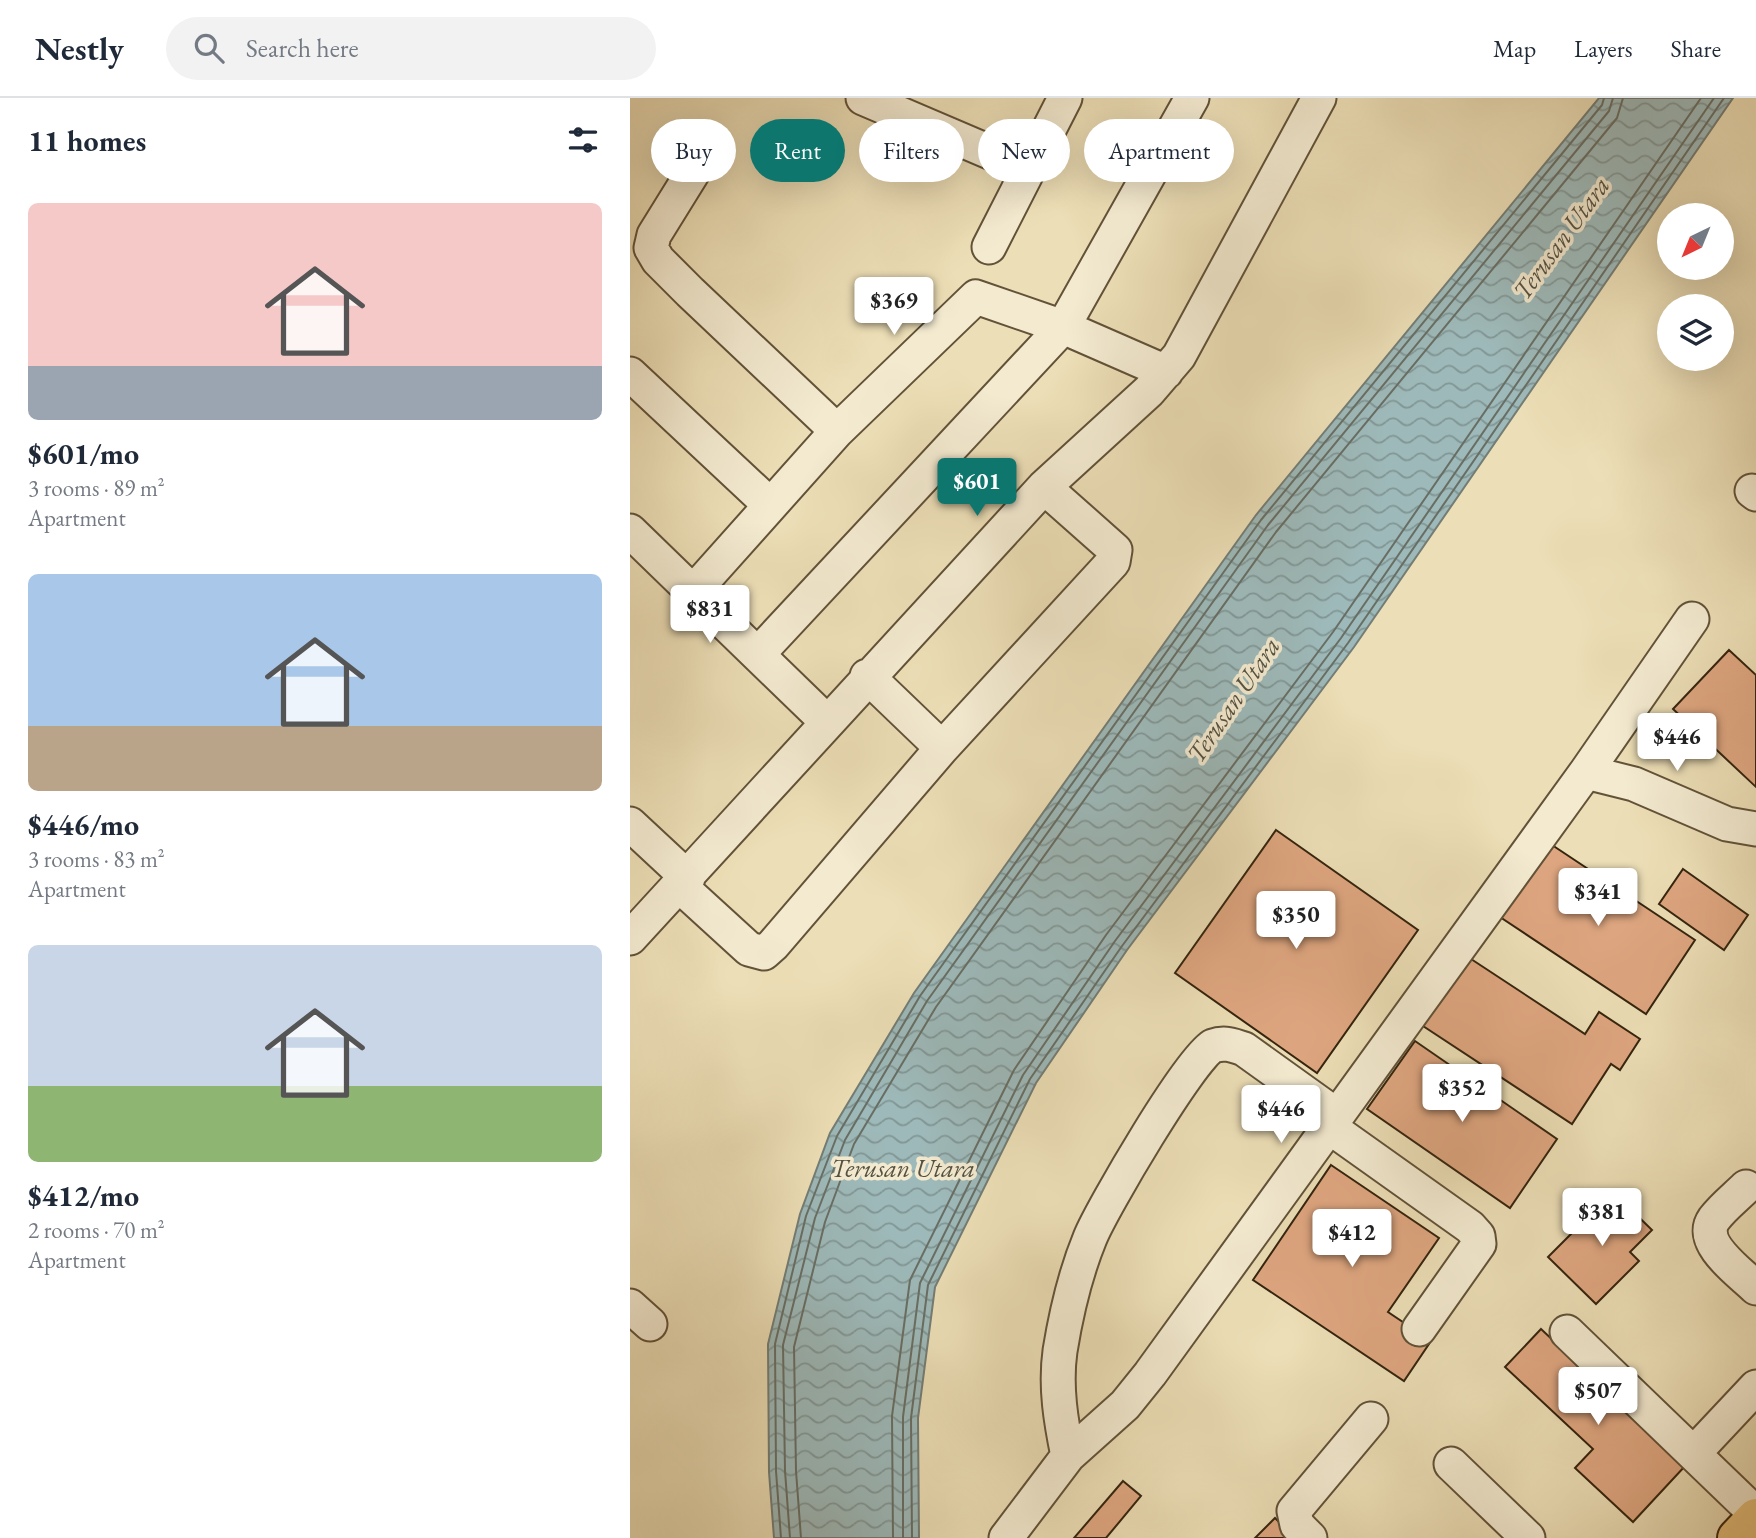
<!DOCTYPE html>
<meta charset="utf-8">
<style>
body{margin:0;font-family:"EB Garamond",serif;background:#f2f2f3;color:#1f2937;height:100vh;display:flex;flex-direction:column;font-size:26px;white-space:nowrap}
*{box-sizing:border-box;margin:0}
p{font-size:23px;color:#747a83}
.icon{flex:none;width:38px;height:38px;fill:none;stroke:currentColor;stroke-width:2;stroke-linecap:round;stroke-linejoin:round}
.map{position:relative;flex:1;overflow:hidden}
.details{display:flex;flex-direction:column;background:#fff;width:630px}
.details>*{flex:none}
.hud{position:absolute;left:21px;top:21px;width:665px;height:63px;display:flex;gap:14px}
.needle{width:46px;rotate:223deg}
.tools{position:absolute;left:1027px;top:105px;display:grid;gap:14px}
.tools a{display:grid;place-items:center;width:77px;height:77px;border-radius:50%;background:#fff;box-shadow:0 7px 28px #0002;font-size:35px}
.price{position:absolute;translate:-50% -60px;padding:0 16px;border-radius:7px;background:#fff;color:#222;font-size:23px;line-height:46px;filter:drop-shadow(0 2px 4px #0008)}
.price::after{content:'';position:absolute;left:50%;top:42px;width:21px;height:16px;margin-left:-10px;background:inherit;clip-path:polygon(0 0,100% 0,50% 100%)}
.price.active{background:#0f766e;color:#fff}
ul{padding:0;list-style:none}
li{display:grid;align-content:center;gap:14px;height:371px;padding:0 28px}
li span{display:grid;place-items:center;height:217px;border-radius:10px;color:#555}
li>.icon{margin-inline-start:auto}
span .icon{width:126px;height:126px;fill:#fffc;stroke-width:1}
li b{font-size:30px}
h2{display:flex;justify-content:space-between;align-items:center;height:84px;padding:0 28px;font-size:30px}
.pill{padding:0 24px;border-radius:32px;background:#fff;box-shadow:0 7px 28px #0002;font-size:24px;line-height:63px}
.pill.active{background:#0f766e;color:#fff}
header{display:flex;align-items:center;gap:42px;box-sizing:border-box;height:98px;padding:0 35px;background:#fff;border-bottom:2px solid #e0e1e3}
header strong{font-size:33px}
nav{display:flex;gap:38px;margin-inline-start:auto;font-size:24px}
.search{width:490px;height:63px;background:#f2f2f3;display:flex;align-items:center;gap:18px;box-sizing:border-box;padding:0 24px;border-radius:38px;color:#747a83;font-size:26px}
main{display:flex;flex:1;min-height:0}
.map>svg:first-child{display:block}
</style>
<header>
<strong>Nestly</strong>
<div class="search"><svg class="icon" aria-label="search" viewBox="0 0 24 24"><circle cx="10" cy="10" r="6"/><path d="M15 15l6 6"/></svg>Search here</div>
<nav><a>Map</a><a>Layers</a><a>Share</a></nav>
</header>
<main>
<section class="details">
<h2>11 homes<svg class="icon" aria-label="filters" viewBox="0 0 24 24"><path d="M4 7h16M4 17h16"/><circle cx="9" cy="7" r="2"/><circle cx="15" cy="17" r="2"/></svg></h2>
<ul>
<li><span style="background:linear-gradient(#f6c9c9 75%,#9aa5b1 0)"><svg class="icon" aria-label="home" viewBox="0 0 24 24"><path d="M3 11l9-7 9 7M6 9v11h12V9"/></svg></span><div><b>$601/mo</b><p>3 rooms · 89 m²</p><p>Apartment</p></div></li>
<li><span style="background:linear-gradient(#a9c7e8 70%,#b9a48a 0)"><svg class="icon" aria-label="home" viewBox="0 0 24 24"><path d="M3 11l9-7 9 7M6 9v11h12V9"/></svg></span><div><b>$446/mo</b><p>3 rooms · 83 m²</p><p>Apartment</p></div></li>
<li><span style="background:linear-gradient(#c9d6e8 65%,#8fb573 0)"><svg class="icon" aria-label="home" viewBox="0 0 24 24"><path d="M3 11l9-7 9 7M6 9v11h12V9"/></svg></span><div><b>$412/mo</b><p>2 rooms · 70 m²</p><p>Apartment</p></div></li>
</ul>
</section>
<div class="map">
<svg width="1126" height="1440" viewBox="0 0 1126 1440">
<defs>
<pattern id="water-waves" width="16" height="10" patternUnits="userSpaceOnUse" patternTransform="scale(1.75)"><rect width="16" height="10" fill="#9db9b9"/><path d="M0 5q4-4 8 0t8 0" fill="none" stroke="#819695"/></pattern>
</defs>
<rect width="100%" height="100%" fill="#ecdeb6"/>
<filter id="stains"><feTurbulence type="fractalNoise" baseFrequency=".00286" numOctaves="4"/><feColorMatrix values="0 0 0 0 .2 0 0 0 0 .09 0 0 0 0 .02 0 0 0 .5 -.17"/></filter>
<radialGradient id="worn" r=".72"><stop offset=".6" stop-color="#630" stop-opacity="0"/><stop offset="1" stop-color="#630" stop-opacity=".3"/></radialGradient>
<path fill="url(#water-waves)" stroke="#737d75" stroke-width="2" d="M 969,0 L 1103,0 L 724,549 L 497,852 L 406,985 L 305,1189 L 288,1320 L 289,1440 L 144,1440 L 139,1374 L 138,1246 L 170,1116 L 200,1035 L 284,895 L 626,417 Z"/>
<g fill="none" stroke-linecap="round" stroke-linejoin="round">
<path stroke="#686e64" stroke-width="2" d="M 151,1440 L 146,1373 L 145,1246 L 176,1118 L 207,1038 L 290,898 L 631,422 L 972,7 L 974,0
M 160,1440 L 155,1373 L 153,1247 L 185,1120 L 215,1042 L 297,903 L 638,427 L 979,13 L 983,0
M 171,1440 L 166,1373 L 164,1249 L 195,1124 L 224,1046 L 306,909 L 646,434 L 987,20 L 993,0
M 263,1440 L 262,1318 L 280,1182 L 384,972 L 476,837 L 703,534 L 1071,0
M 273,1440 L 273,1319 L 290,1185 L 393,977 L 485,843 L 711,540 L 1084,0
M 282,1440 L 281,1320 L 298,1187 L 400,981 L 492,848 L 718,545 L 1094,0"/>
</g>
<path fill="#dea680" stroke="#34240e" stroke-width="2" d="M 1099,552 L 1126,577 L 1126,689 L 1043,611 Z
M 646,732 L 788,832 L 687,975 L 545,875 Z
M 919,745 L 1065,842 L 1016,916 L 870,819 Z
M 1053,771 L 1118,817 L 1094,852 L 1029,806 Z
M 838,859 L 955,936 L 969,914 L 1010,941 L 990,972 L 981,966 L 942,1026 L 793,928 Z
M 785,943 L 927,1041 L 880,1110 L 737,1011 Z
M 701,1067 L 809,1140 L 758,1214 L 801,1243 L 774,1283 L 623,1182 Z
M 983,1094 L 1022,1132 L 1000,1154 L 1009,1163 L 966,1206 L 918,1159 Z
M 911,1231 L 1056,1367 L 1003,1424 L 945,1370 L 963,1351 L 875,1269 Z
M 493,1383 L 511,1398 L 476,1440 L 444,1440 Z
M 645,1420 L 665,1440 L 625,1440 Z"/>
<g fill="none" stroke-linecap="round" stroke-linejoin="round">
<defs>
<path id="minor" d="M 233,0 L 397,70
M 68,66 L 24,137 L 21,150 L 28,162 L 60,194 L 207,333
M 359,149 L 435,0
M 0,276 L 139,406
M 1122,393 L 1126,396
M 0,433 L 196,623
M 64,493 L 207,333 L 346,199 L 433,229 L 536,274
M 128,556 L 433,229 L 562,0
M 237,578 L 312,650
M 956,674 L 1004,686 L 1097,726 L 1126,731
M 0,726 L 58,780
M 50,788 L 119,851 L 134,855 L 143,847 L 312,650 L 483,464 L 485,452 L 414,389
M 0,840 L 414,389 L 519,293 L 549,258 L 689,0
M 698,1028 L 840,1129 L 848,1138 L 849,1146 L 789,1231
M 1116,1089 C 1106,1099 1093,1109 1084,1121 C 1067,1145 1111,1175 1126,1190
M 0,1208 L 20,1226
M 937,1234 L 1126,1416
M 1064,1355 L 1126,1289
M 438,1358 C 431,1324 425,1289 430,1253 C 436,1216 446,1174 460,1140 C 471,1112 562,957 583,948 C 594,944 603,947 614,951 L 706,1017
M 821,1366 L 898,1440
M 376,1440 L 438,1358 L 495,1307 L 520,1276 L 956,674 L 1062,521
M 680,1440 L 667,1427 L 664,1413 L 741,1321"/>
<path id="major" d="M 1107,1440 L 1126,1420"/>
</defs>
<use href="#minor" stroke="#625238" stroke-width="37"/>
<use href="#major" stroke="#34240e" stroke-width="42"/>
<use href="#minor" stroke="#f3ead0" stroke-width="33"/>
<use href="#major" stroke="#e6bf7b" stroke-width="38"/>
</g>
<g text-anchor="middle" stroke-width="7" stroke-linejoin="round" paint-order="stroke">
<g font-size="26" font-style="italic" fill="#545141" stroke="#f3ead0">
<text transform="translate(931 140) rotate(-54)" y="9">Terusan Utara</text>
<text transform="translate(603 602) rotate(-56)" y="9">Terusan Utara</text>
<text x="273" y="1079">Terusan Utara</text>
</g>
</g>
<rect width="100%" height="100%" filter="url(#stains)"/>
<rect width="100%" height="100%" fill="url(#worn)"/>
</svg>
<div class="tools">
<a><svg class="needle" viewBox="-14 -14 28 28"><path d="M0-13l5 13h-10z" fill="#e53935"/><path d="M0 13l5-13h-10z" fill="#747a83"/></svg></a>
<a><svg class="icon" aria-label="layers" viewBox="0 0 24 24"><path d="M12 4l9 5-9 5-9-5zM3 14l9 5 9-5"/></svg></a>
</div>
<b class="price" style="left:264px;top:239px">$369</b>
<b class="price active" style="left:347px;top:420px">$601</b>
<b class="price" style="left:80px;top:547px">$831</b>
<b class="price" style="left:1047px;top:675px">$446</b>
<b class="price" style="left:968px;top:830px">$341</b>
<b class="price" style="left:666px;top:853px">$350</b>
<b class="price" style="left:832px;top:1026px">$352</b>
<b class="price" style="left:651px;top:1047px">$446</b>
<b class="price" style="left:972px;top:1150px">$381</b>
<b class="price" style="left:722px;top:1171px">$412</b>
<b class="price" style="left:968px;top:1329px">$507</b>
<div class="hud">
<a class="pill">Buy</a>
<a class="pill active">Rent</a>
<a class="pill">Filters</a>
<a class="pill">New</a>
<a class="pill">Apartment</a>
</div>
</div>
</main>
